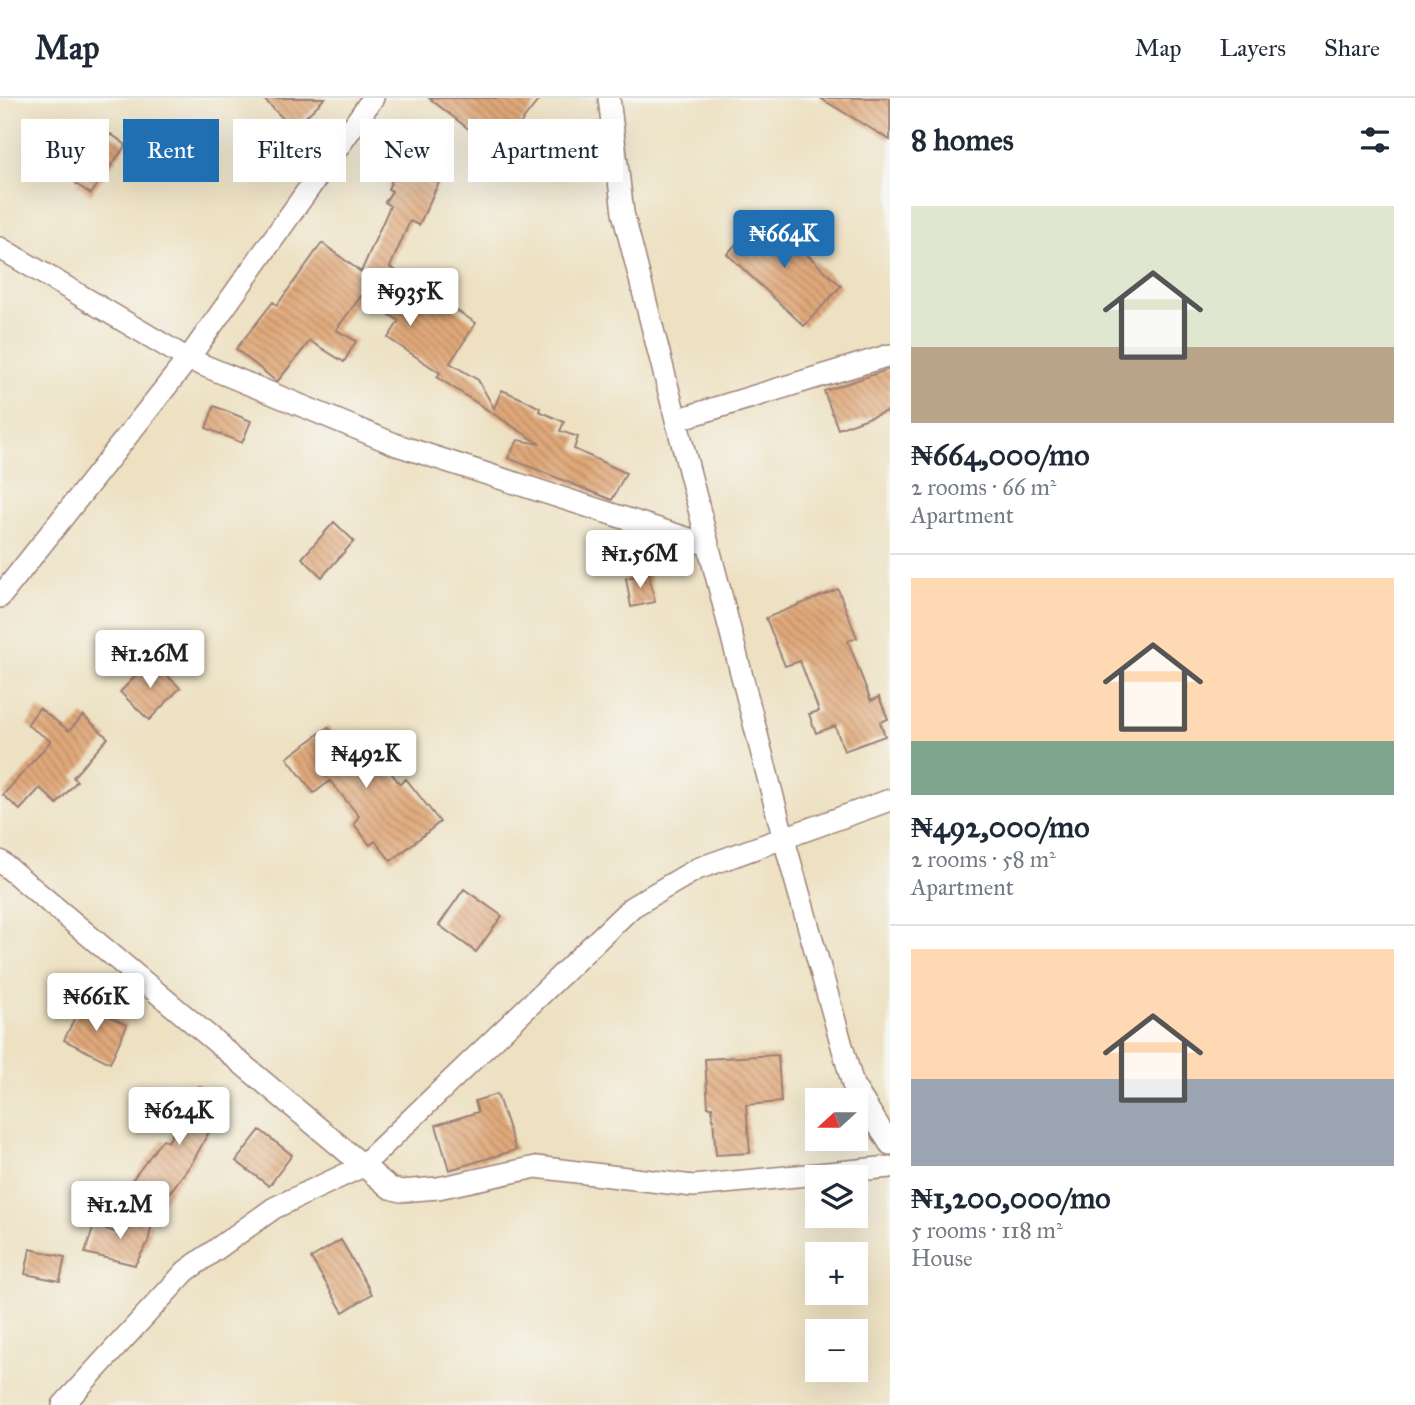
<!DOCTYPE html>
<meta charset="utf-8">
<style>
body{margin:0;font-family:"IM FELL Great Primer",serif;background:#f2f2f3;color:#1f2937;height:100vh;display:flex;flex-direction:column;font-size:26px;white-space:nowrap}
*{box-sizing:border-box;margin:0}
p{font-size:23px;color:#747a83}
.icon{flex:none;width:38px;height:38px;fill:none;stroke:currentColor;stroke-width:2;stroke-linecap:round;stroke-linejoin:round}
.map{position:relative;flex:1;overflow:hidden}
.drawer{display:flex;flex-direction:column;background:#fff;width:525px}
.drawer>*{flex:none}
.guide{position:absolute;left:21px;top:21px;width:665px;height:63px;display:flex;gap:14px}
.needle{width:46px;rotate:249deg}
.controls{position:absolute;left:805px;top:990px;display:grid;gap:14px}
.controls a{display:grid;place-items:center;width:63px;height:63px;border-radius:0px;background:#fff;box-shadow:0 7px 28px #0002;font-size:35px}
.price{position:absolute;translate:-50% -60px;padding:0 16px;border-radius:7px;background:#fff;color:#222;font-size:23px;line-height:46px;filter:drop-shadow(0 2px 4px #0008)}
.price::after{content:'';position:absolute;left:50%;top:42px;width:21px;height:16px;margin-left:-10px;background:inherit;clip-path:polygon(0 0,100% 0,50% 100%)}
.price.current{background:#1f6fb2;color:#fff}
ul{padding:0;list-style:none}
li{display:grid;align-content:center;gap:14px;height:371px;padding:0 21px}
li+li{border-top:2px solid #e0e1e3}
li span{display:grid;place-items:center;height:217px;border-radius:0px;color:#555}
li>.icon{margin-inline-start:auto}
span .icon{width:126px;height:126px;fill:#fffc;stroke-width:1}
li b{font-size:30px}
h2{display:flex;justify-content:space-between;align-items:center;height:84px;padding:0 21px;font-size:30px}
.chip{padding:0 24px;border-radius:0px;background:#fff;box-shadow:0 7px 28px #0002;font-size:24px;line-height:63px}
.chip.current{background:#1f6fb2;color:#fff}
header{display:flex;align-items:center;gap:42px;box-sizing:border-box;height:98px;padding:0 35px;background:#fff;border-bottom:2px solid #e0e1e3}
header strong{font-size:33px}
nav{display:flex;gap:38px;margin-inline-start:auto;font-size:24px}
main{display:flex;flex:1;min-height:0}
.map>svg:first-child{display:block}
</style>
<header>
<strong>Map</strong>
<nav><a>Map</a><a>Layers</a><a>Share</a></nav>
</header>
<main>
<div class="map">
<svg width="890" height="1307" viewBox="0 0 890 1307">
<defs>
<pattern id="building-back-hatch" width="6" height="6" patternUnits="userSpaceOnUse" patternTransform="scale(1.75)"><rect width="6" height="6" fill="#e0a97a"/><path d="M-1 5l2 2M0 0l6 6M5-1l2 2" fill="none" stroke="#b88964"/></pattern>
</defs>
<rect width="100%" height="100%" fill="#f6f6f2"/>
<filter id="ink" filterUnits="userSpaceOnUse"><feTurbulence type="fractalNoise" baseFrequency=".0143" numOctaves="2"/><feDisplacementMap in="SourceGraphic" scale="14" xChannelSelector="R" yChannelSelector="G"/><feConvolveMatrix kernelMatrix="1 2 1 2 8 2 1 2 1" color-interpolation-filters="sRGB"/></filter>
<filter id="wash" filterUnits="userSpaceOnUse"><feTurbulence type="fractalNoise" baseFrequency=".00686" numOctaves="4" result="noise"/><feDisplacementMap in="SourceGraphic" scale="28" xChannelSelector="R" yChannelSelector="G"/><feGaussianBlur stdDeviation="1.57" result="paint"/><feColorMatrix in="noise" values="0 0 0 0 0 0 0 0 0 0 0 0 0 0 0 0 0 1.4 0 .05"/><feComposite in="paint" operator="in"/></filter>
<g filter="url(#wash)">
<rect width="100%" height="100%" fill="#ede1c2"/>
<g id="blocks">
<path fill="url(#building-back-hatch)" d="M 263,0 L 325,0 L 293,31 Z
M 429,0 L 540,0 L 498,54 Z
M 820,0 L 890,0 L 890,42 Z
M 111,36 L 126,47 L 91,96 L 76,86 Z
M 408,46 L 448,65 L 419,127 L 410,123 L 390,169 L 476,225 L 450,265 L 478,282 L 494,310 L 502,292 L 525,302 L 540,310 L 539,313 L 564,324 L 560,333 L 578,339 L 574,351 L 626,375 L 612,402 L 508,360 L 518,342 L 540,346 L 437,279 L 440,275 L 388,240 L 399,223 L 361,198 L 336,232 L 356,243 L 344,264 L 310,243 L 277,284 L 236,251 L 273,204 L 277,207 L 322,145 L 361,174 L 390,108 L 385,104 L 392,93 L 388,91 Z
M 763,116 L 841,188 L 804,228 L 727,156 Z
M 890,271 L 890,312 L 838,331 L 824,293 Z
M 214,308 L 251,323 L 242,345 L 206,330 Z
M 334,424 L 354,443 L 322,479 L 302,460 Z
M 649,476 L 655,504 L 631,509 L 626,480 Z
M 838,491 L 857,540 L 848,543 L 871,603 L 879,599 L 888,621 L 880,624 L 885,638 L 844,653 L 835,628 L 816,635 L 809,616 L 819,613 L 800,563 L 785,568 L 766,520 Z
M 151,562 L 180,590 L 149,622 L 120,594 Z
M 39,610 L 69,633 L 83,617 L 108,640 L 73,679 L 77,683 L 57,706 L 40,690 L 20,712 L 3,697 L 51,643 L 27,627 Z
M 328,629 L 340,646 L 359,634 L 400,686 L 406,681 L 440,724 L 391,763 L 375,743 L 370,747 L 354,726 L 359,718 L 330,683 L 314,695 L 287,660 Z
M 464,791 L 502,818 L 476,854 L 439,827 Z
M 82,905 L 127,927 L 110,965 L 64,942 Z
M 778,957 L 781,1004 L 746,1007 L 750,1055 L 716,1057 L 712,1009 L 708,1009 L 705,961 Z
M 199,988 L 226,1003 L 192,1065 L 160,1107 L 130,1085 L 163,1041 L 168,1044 Z
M 497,996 L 516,1052 L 449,1072 L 436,1027 L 478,1014 L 475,1003 Z
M 260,1032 L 292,1057 L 269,1088 L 236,1063 Z
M 117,1118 L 152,1126 L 148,1144 L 135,1167 L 85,1155 L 94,1127 L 114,1134 Z
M 341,1142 L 372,1196 L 343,1214 L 311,1160 Z
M 30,1151 L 65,1159 L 60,1183 L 25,1176 Z"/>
</g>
</g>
<g filter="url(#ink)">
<use href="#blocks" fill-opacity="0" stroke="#9c8076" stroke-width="2"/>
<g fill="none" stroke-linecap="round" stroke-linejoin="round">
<defs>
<path id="street" d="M 609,0 L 623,115 L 783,738 L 853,987 L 890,1046
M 0,150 L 188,261 L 397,347 L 708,447
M 676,322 L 890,257
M 0,499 L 188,261 L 373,0
M 0,763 L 390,1090 L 401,1093 L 438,1090 L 536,1069 L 693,1088 L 890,1069
M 63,1307 L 186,1173 L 274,1110 L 361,1069 L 632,809 L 697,771 L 890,702"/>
</defs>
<use href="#street" stroke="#9c8076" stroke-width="24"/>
<use href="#street" stroke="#fff" stroke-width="21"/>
</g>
</g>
</svg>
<div class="controls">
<a><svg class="needle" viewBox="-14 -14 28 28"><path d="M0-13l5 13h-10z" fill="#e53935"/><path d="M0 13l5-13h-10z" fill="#747a83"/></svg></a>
<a><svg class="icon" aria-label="layers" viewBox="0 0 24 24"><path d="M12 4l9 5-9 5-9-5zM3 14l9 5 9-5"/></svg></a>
<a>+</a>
<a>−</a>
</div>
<b class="price current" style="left:784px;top:172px">₦664K</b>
<b class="price" style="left:410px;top:230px">₦935K</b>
<b class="price" style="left:640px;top:492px">₦1.56M</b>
<b class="price" style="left:150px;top:592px">₦1.26M</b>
<b class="price" style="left:366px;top:692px">₦492K</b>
<b class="price" style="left:96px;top:935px">₦661K</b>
<b class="price" style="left:179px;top:1049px">₦624K</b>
<b class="price" style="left:120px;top:1143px">₦1.2M</b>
<div class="guide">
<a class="chip">Buy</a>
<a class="chip current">Rent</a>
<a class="chip">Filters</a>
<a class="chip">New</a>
<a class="chip">Apartment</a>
</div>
</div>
<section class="drawer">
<h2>8 homes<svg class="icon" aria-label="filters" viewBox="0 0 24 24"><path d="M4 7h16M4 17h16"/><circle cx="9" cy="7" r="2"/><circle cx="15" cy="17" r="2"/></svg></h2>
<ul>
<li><span style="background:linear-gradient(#dfe7d0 65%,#b9a48a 0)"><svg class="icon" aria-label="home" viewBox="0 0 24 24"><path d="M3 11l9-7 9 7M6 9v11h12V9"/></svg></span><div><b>₦664,000/mo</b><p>2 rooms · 66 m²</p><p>Apartment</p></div></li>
<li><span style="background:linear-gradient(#ffd9b3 75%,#7fa58c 0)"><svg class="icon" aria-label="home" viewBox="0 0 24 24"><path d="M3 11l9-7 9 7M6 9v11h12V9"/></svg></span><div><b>₦492,000/mo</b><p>2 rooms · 58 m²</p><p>Apartment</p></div></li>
<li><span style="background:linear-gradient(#ffd9b3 60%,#9aa5b1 0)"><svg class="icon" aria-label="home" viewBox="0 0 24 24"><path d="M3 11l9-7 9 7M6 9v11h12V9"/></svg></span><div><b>₦1,200,000/mo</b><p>5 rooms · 118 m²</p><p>House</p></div></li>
</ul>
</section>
</main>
